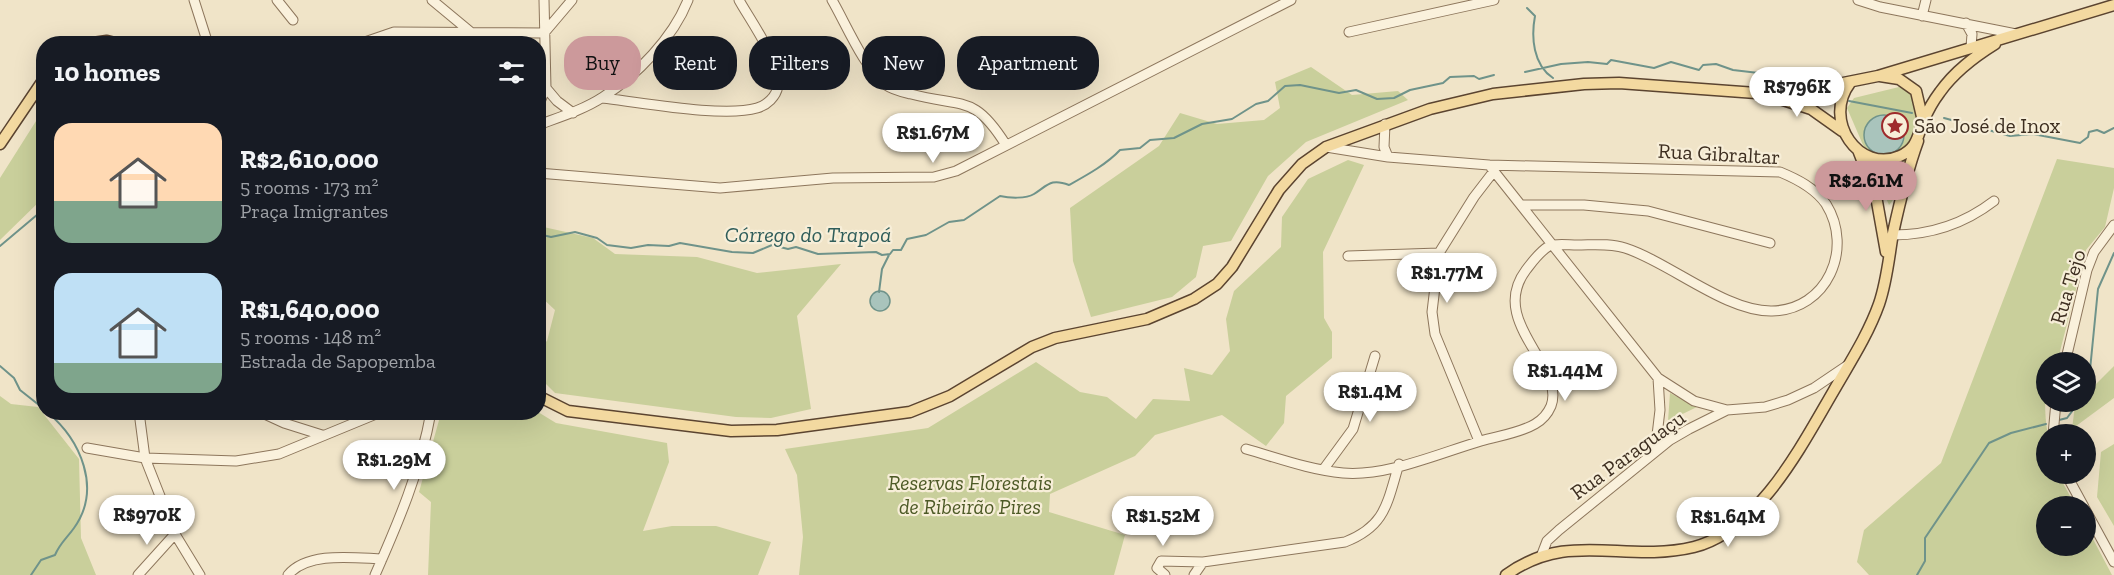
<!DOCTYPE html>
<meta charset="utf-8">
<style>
body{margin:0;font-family:"Zilla Slab",serif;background:#20242c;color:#f1f3f6;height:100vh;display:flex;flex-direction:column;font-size:22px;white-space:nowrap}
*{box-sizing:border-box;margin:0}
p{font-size:20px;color:#9ea1a6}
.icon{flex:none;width:33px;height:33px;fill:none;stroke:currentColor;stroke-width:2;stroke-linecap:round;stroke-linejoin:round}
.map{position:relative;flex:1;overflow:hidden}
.details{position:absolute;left:36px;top:36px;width:510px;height:384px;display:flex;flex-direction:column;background:#171b24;border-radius:24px;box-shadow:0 6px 24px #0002}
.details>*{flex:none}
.top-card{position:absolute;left:564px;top:36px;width:570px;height:54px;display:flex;gap:12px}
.fabs{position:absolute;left:2036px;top:352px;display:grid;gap:12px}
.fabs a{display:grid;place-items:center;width:60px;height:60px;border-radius:50%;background:#171b24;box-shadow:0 6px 24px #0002;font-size:30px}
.price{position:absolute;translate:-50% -51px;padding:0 14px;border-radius:21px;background:#fff;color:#222;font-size:20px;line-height:39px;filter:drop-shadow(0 2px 3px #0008)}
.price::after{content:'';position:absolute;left:50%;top:36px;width:18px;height:14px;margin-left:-9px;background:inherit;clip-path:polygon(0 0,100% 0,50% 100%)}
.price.on{background:#cc999b;color:#111}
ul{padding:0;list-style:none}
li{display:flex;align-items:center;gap:18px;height:150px;padding:0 18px}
li span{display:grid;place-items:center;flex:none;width:168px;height:120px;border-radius:18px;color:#555}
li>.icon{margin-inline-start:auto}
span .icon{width:72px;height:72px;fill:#fffc;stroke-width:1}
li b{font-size:26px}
h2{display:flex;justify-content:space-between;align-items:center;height:72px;padding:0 18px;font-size:26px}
.tag{padding:0 21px;border-radius:24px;background:#171b24;box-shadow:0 6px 24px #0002;font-size:21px;line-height:54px}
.tag.on{background:#cc999b;color:#111}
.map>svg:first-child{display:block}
</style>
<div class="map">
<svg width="2114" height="575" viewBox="0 0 2114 575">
<rect width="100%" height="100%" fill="#f0e4c8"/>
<path fill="#c9cf9b" d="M 1311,67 L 1352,95 L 1398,91 L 1408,100 L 1306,142 L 1268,176 L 1231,241 L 1203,246 L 1196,277 L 1172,297 L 1091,317 L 1073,261 L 1070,208 L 1159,146 L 1180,113 L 1217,124 L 1264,120 L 1280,108 L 1275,82 Z
M 1899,87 C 1911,90 1919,97 1919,110 C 1919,125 1899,199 1889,205 L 1847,108 L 1854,98 Z
M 43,110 L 43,198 L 0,240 L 0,178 Z
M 2057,159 L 2114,168 L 2114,188 L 2105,227 L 2086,250 L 2057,363 L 2046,363 C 2046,389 2043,410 2048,435 L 2046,435 L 2046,474 L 2058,474 L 2076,507 L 2046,507 L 2046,546 L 2085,546 L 2085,524 L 2112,575 L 1869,575 L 1857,562 L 1864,530 L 1941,463 Z
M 1348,160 L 1364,165 L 1323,252 L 1324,318 L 1332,332 L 1332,358 L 1286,396 L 1284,423 L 1266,446 L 1222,415 L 1155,435 L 1135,456 L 1050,494 L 1049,512 L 1125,535 L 1114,575 L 799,575 L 803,537 L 797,475 L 785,449 L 928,428 L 1036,362 L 1080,392 L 1107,397 L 1136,419 L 1153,399 L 1190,401 L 1184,368 L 1212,375 L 1230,351 L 1226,319 L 1234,291 L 1281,247 L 1282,217 L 1308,179 Z
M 539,226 L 593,238 L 615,254 L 697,257 L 757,273 L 841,264 L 797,316 L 811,409 L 771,418 L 736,417 L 555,393 L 539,377 L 539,347 L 547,341 L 555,310 L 539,295 Z
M 2114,366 L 2114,398 L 2072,429 L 2075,405 L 2085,402 L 2085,395 Z
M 1670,393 L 1697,407 L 1668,421 Z
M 0,396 L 11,404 L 38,407 L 79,459 L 81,538 L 96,575 L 0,575 Z
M 538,412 L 556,423 L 667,443 L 669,462 L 643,531 L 672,526 L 716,526 L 771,542 L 758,575 L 428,575 L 431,502 L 419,492 L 441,413 Z
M 2114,444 L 2114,526 L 2097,497 L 2101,452 Z"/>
<path fill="#a9c4bc" stroke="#6f938a" stroke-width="1.5" d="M1864 135a20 20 0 1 1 40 0a20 20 0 1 1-40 0Z
M870 301a10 10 0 1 1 20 0a10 10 0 1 1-20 0Z"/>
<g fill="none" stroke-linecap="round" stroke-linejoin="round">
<path stroke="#6f938a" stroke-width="2" d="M 1527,8 L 1535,16 C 1531,37 1533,65 1553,78
M 1525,72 L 1561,64 L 1588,62 L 1607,64 L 1611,60 L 1654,68 L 1671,62 L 1699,70 L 1703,65 L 1716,64 L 1733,70 L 1792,77 L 1799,82 L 1821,80
M 1849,101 L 1912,113
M 1944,118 L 2010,136 L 2033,134 L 2080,143 L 2088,137 L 2089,132 L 2097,130 L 2104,133 L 2114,128
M 538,234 L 551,237 L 575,232 L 597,238 L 607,245 L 631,248 L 648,245 L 669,246 L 680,243 L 732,252 L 753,253 L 772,245 L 788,249 L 796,247 L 818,254 L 876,252 L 882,255 L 890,254 L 893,250 L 901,250 L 907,239 L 926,235 L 949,222 L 964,220 L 1000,196 C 1009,198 1026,199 1034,194 C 1048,185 1051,178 1069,185 C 1087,175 1107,164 1120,150 L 1140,148 L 1150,140 L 1174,138 L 1202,124 L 1232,119 L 1256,104 L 1268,101 L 1285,86 L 1300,85 L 1339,93 L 1356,90 L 1377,99 L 1394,98 L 1410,90 L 1443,83 L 1450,77 L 1474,76 L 1479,79 L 1494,75
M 0,246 L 44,209
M 879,292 L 882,269 L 889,255
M 0,366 L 14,378 L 20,390 L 44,409
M 2085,389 L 2089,380 L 2098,289 L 2114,253
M 2059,420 L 2067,418 L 2079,402
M 31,575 L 41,560 L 55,555 C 60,543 67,538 74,528 C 102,489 81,440 47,412
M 1917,575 L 1925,561 L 1925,538 L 1989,443 L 2011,433 L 2046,424"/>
<defs>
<path id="minor" d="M 194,0 L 208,44
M 277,0 L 293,20
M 432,0 L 473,34
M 832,0 C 846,24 864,68 886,85 C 893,90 903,92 911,94 C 964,108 974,94 1006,145
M 1858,0 L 1880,7 L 2016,34
M 1922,16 L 1926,0
M 1966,23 L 1972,34 L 1971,47
M 1349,32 L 1494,0
M 359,44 L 394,32 L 544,33 L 572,0
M 546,88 L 557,101 L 573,113
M 602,98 C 640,102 723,118 757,108 C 767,105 776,97 778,86 C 782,64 750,20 739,0
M 538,106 L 546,88 L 544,0
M 1385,124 L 1384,147 L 1388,157
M 538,125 C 560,117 583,110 603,97 C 637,75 673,38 688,0
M 1489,165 L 1658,378 L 1694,401 L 1727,410
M 538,173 L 720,188 L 833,178 L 934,177 L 956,171 L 1291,0
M 1522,205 L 1584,205 L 1648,211 L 1770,243
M 1893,235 C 1931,235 1964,224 1994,201
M 1348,256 L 1439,253
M 2065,363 L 2087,270 L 2094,252 L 2114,225
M 139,412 L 145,458 L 175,534 L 200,575
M 260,412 L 284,423 L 322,435
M 2053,435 L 2056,402
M 1479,441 L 1435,334 L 1432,312 L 1439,253 L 1474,197 L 1494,171
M 87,448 L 145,458 L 236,461 L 279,454 L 381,412
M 1246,449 C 1278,458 1310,470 1343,473 C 1386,477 1440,453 1481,441 C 1498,436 1520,433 1535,424 C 1542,420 1548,413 1551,406 C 1566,366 1487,322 1526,270 C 1533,261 1539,252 1549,246 C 1556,243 1569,245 1577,245 C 1593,245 1610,243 1625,248 C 1669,262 1726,312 1772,311 C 1827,310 1854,249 1826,204 C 1815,188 1797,179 1780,172 L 1489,165 L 1388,157 L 1326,147
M 1655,452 L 1660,410 L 1658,378
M 1323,470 L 1353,429 L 1375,356
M 2066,474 L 2084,507
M 2085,509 L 2114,562
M 1542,554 L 1547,541 L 1559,530 L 1670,440 L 1689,429 L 1727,410 L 1765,407 L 1788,400 L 1814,388 L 1848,365
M 138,575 L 175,534
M 288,575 C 308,551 355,558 382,559
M 375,575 C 398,523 421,469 431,412
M 1165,575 L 1157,568 L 1161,561 L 1203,562 L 1345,542 C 1386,526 1387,503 1399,464
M 1194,575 L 1203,562"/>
<path id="major" d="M 86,44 L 107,41 L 119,44
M 1880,76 L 1899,79 L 1916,91 L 1923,121
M 1850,83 C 1822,120 1859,174 1900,156 C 1918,148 1917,136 1924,120 C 1928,110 1934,100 1940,92 C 1955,71 1974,57 1995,44
M 1774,97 L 1811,109 L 1842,131
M 0,144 L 44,79
M 1858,150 L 1876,196 L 1886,252
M 538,396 L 568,411 L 731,431 L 777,430 L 910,412 L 950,396 L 1032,347 L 1055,338 L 1147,319 L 1194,299 L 1217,284 L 1232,267 L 1279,190 L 1302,164 L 1326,147 L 1430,109 L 1493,94 L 1584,84 L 1619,83 L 1756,93 L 1808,90 L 1878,76 L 2114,5
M 1506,575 C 1570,529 1623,564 1694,547 C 1758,531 1802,445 1833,392 C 1849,364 1868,335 1879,304 C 1887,281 1889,256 1893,233 C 1900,201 1907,171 1918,141"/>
</defs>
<use href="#minor" stroke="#8d765c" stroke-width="11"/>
<use href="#major" stroke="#5b4430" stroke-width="13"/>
<use href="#minor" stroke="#faf1dc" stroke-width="9"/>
<use href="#major" stroke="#f3d9a0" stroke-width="10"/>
</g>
<defs>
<symbol id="sight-ring" viewBox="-11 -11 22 22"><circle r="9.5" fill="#f7eed8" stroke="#9e2a2b" stroke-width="1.5"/><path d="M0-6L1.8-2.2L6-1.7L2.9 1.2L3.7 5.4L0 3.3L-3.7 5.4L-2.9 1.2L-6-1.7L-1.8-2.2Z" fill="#9e2a2b"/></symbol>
</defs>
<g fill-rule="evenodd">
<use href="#sight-ring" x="1880" y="111" width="30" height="30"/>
</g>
<g text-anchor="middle" stroke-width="4.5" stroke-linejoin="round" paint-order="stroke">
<g font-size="21" fill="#3d2e20" stroke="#f7eed8" text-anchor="start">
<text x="1914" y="133">São José de Inox</text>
</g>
<g font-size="21" fill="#3d2e20" stroke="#f7eed8">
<text transform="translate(1719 154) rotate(3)" y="7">Rua Gibraltar</text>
<text transform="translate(2068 287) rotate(-73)" y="7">Rua Tejo</text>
<text transform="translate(1628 455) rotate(-36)" y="7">Rua Paraguaçu</text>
</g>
<g font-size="21" font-style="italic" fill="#4d5a26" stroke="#f7eed8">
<text x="970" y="490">Reservas Florestais<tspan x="970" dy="24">de Ribeirão Pires</tspan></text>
</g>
<g font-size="22" font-style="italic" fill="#2f5d5a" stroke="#f7eed8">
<text x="808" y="242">Córrego do Trapoá</text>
</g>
</g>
</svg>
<div class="fabs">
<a><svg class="icon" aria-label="layers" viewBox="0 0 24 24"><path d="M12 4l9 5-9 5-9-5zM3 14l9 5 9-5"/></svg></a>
<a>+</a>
<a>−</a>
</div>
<b class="price" style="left:1797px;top:118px">R$796K</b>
<b class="price" style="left:933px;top:164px">R$1.67M</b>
<b class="price on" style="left:1866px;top:212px">R$2.61M</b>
<b class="price" style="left:1447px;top:304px">R$1.77M</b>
<b class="price" style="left:1565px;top:402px">R$1.44M</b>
<b class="price" style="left:1370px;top:423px">R$1.4M</b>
<b class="price" style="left:394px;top:491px">R$1.29M</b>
<b class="price" style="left:147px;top:546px">R$970K</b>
<b class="price" style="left:1163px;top:547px">R$1.52M</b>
<b class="price" style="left:1728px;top:548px">R$1.64M</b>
<div class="top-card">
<a class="tag on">Buy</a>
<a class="tag">Rent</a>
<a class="tag">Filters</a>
<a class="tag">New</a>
<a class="tag">Apartment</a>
</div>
<section class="details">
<h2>10 homes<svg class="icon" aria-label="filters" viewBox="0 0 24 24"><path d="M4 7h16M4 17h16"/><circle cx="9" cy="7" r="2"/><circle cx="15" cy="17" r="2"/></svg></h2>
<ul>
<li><span style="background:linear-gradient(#ffd9b3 65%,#7fa58c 0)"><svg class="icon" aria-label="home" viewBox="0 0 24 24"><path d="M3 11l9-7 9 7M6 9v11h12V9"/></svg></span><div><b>R$2,610,000</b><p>5 rooms · 173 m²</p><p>Praça Imigrantes</p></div></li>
<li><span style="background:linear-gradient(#bfe0f5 75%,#7fa58c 0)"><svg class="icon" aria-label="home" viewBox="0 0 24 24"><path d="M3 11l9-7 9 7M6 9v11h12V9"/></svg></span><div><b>R$1,640,000</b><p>5 rooms · 148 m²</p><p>Estrada de Sapopemba</p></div></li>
</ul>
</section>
</div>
